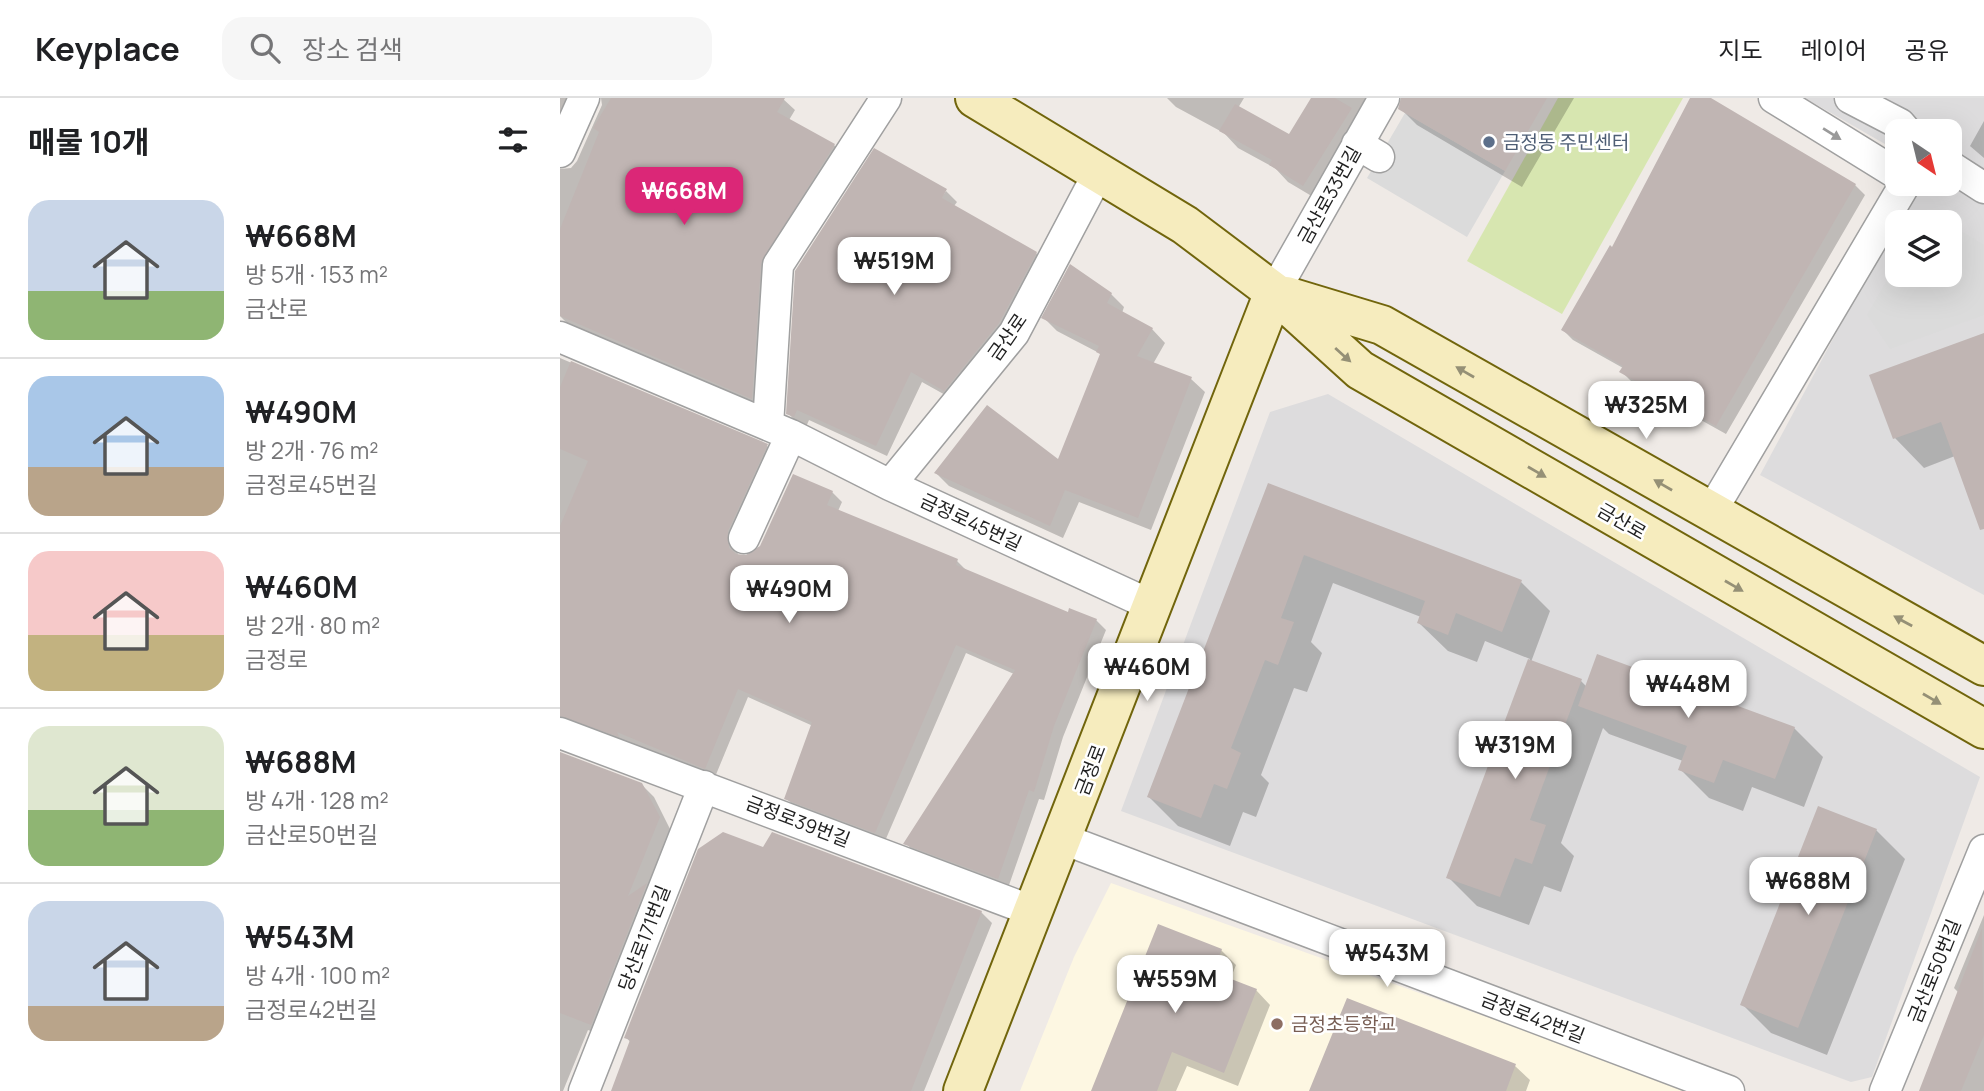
<!DOCTYPE html>
<html lang="ko">
<meta charset="utf-8">
<style>
body{margin:0;font-family:Manrope,"Noto Sans KR",sans-serif;background:#f6f6f6;color:#202124;height:100vh;display:flex;flex-direction:column;font-size:26px;white-space:nowrap}
*{box-sizing:border-box;margin:0}
p{font-size:23px;color:#757577}
.icon{flex:none;width:38px;height:38px;fill:none;stroke:currentColor;stroke-width:2;stroke-linecap:round;stroke-linejoin:round}
.map{position:relative;flex:1;overflow:hidden}
.panel{display:flex;flex-direction:column;background:#fff;width:560px}
.panel>*{flex:none}
.needle{width:46px;rotate:145deg}
.controls{position:absolute;left:1325px;top:21px;display:grid;gap:14px}
.controls a{display:grid;place-items:center;width:77px;height:77px;border-radius:14px;background:#fff;box-shadow:0 7px 28px #0002;font-size:35px}
.price{position:absolute;translate:-50% -60px;padding:0 16px;border-radius:14px;background:#fff;color:#222;font-size:23px;line-height:46px;filter:drop-shadow(0 2px 4px #0008)}
.price::after{content:'';position:absolute;left:50%;top:42px;width:21px;height:16px;margin-left:-10px;background:inherit;clip-path:polygon(0 0,100% 0,50% 100%)}
.price.selected{background:#db2777;color:#fff}
ul{padding:0;list-style:none}
li{display:flex;align-items:center;gap:21px;height:175px;padding:0 28px}
li+li{border-top:2px solid #e0e0e0}
li span{display:grid;place-items:center;flex:none;width:196px;height:140px;border-radius:21px;color:#555}
li>.icon{margin-inline-start:auto}
span .icon{width:84px;height:84px;fill:#fffc;stroke-width:1}
li b{font-size:30px}
h2{display:flex;justify-content:space-between;align-items:center;height:84px;padding:0 28px;font-size:30px}
header{display:flex;align-items:center;gap:42px;box-sizing:border-box;height:98px;padding:0 35px;background:#fff;border-bottom:2px solid #e0e0e0}
header strong{font-size:33px}
nav{display:flex;gap:38px;margin-inline-start:auto;font-size:24px}
.search{width:490px;height:63px;background:#f6f6f6;display:flex;align-items:center;gap:18px;box-sizing:border-box;padding:0 24px;border-radius:21px;color:#757577;font-size:26px}
main{display:flex;flex:1;min-height:0}
.map>svg:first-child{display:block}
</style>
<header>
<strong>Keyplace</strong>
<div class="search"><svg class="icon" aria-label="search" viewBox="0 0 24 24"><circle cx="10" cy="10" r="6"/><path d="M15 15l6 6"/></svg>장소 검색</div>
<nav><a>지도</a><a>레이어</a><a>공유</a></nav>
</header>
<main>
<section class="panel">
<h2>매물 10개<svg class="icon" aria-label="filters" viewBox="0 0 24 24"><path d="M4 7h16M4 17h16"/><circle cx="9" cy="7" r="2"/><circle cx="15" cy="17" r="2"/></svg></h2>
<ul>
<li><span style="background:linear-gradient(#c9d6e8 65%,#8fb573 0)"><svg class="icon" aria-label="home" viewBox="0 0 24 24"><path d="M3 11l9-7 9 7M6 9v11h12V9"/></svg></span><div><b>₩668M</b><p>방 5개 · 153 m²</p><p>금산로</p></div></li>
<li><span style="background:linear-gradient(#a9c7e8 65%,#b9a48a 0)"><svg class="icon" aria-label="home" viewBox="0 0 24 24"><path d="M3 11l9-7 9 7M6 9v11h12V9"/></svg></span><div><b>₩490M</b><p>방 2개 · 76 m²</p><p>금정로45번길</p></div></li>
<li><span style="background:linear-gradient(#f6c9c9 60%,#c2b280 0)"><svg class="icon" aria-label="home" viewBox="0 0 24 24"><path d="M3 11l9-7 9 7M6 9v11h12V9"/></svg></span><div><b>₩460M</b><p>방 2개 · 80 m²</p><p>금정로</p></div></li>
<li><span style="background:linear-gradient(#dfe7d0 60%,#8fb573 0)"><svg class="icon" aria-label="home" viewBox="0 0 24 24"><path d="M3 11l9-7 9 7M6 9v11h12V9"/></svg></span><div><b>₩688M</b><p>방 4개 · 128 m²</p><p>금산로50번길</p></div></li>
<li><span style="background:linear-gradient(#c9d6e8 75%,#b9a48a 0)"><svg class="icon" aria-label="home" viewBox="0 0 24 24"><path d="M3 11l9-7 9 7M6 9v11h12V9"/></svg></span><div><b>₩543M</b><p>방 4개 · 100 m²</p><p>금정로42번길</p></div></li>
</ul>
</section>
<div class="map">
<svg width="1424" height="993" viewBox="0 0 1424 993">
<rect width="100%" height="100%" fill="#efeae6"/>
<path fill="#dddcdd" fill-rule="evenodd" d="M 1245,0 L 1424,0 L 1424,497 L 1200,377 L 1356,86 L 1390,86 L 1390,33 L 1337,33 L 1337,53 ZM 1337,124 L 1390,124 L 1390,177 L 1337,177 Z
M 768,296 L 1420,679 L 1312,979 L 1291,984 L 561,713 L 710,314 Z"/>
<path fill="#fdf7e2" d="M 551,785 L 1134,993 L 460,993 L 514,859 Z"/>
<path fill="#d7e6b0" d="M 998,0 L 1123,0 L 1002,216 L 907,163 Z"/>
<path fill="#dbdbdb" d="M 845,15 L 945,73 L 907,139 L 807,80 Z
M 1390,126 L 1424,147 L 1424,217 L 1330,251 L 1307,217 L 1337,165 L 1337,177 L 1390,177 Z"/>
<path fill="#0003" d="M 0,0 L 24,0 L 0,48 Z
M 41,0 L 222,0 L 235,12 L 229,22 L 274,47 L 285,59 L 211,177 L 203,311 L 15,233 L 0,218 L 0,71 L 11,70 L 17,63 L 42,7 Z
M 607,0 L 684,0 L 678,10 L 729,38 L 753,0 L 838,0 L 760,103 L 728,84 L 715,70 L 678,50 L 664,35 L 616,9 Z
M 843,0 L 1014,0 L 962,89 L 857,27 L 840,10 Z
M 1133,0 L 1147,0 L 1295,87 L 1305,97 L 1166,336 L 1071,283 L 1061,273 L 1063,270 L 1013,242 L 1003,232 L 1053,151 Z
M 1424,23 L 1424,60 L 1410,48 Z
M 386,93 L 397,104 L 394,108 L 476,155 L 487,166 L 396,303 L 362,284 L 327,358 L 249,322 L 246,329 L 239,327 L 228,315 Z
M 551,196 L 564,209 L 562,215 L 592,231 L 605,245 L 593,266 L 631,281 L 645,294 L 591,432 L 519,404 L 503,440 L 389,388 L 376,375 L 499,364 L 541,256 L 497,233 L 484,220 Z
M 1424,237 L 1424,426 L 1418,419 L 1395,358 L 1364,370 L 1335,340 L 1312,278 Z
M 0,260 L 207,348 L 216,357 L 177,444 L 178,458 L 187,459 L 272,394 L 282,404 L 278,413 L 397,463 L 407,473 L 509,516 L 536,522 L 546,532 L 503,639 L 484,702 L 479,701 L 448,790 L 355,755 L 346,745 L 454,576 L 406,555 L 325,743 L 236,710 L 226,700 L 253,628 L 188,599 L 155,679 L 64,642 L 66,646 L 0,631 Z
M 709,387 L 961,484 L 990,513 L 971,564 L 1021,583 L 1027,589 L 1234,630 L 1263,659 L 1244,709 L 1192,689 L 1183,713 L 1149,700 L 1120,671 L 1123,663 L 1049,636 L 1043,630 L 1001,745 L 1014,758 L 1001,794 L 984,788 L 969,827 L 917,808 L 888,779 L 970,561 L 925,543 L 917,564 L 888,553 L 859,525 L 861,519 L 773,485 L 751,544 L 762,555 L 747,594 L 734,590 L 701,677 L 709,685 L 696,719 L 683,714 L 670,748 L 618,728 L 589,699 Z
M 0,656 L 81,686 L 94,699 L 111,733 L 88,788 L 98,798 L 43,938 L 28,932 L 3,993 L 0,993 Z
M 1316,732 L 1345,761 L 1267,957 L 1211,935 L 1182,906 Z
M 204,751 L 421,814 L 432,825 L 364,993 L 52,993 L 71,945 L 66,939 Z
M 1424,817 L 1424,993 L 1360,993 L 1399,895 L 1394,890 Z
M 661,852 L 676,867 L 670,882 L 696,892 L 710,907 L 678,988 L 627,968 L 616,993 L 533,993 Z
M 788,902 L 955,968 L 970,982 L 966,993 L 751,993 Z"/>
<path fill="#c0b5b3" d="M 51,0 L 225,0 L 217,14 L 275,46 L 201,165 L 192,301 L 0,218 L 0,131 L 39,34 L 33,30 Z
M 751,0 L 775,0 L 792,10 L 743,88 L 709,67 L 712,62 L 659,33 L 675,6 L 729,36 Z
M 841,0 L 987,0 L 945,73 L 838,11 Z
M 1130,0 L 1151,0 L 1296,86 L 1156,328 L 1059,274 L 1063,268 L 1001,232 L 1050,147 L 1052,149 Z
M 314,50 L 387,91 L 382,100 L 477,154 L 439,225 L 384,293 L 351,274 L 316,348 L 237,312 L 234,319 L 226,316 L 235,173 Z
M 510,166 L 552,195 L 547,205 L 593,230 L 577,258 L 632,279 L 578,420 L 505,392 L 490,428 L 374,375 L 427,307 L 498,361 L 540,256 L 536,254 L 539,248 L 481,220 Z
M 1424,235 L 1424,431 L 1420,432 L 1381,324 L 1333,341 L 1309,277 Z
M 11,263 L 208,346 L 168,433 L 169,450 L 176,456 L 186,457 L 200,448 L 233,376 L 273,393 L 267,407 L 398,461 L 396,467 L 508,514 L 509,510 L 537,521 L 494,628 L 474,694 L 469,692 L 438,781 L 343,746 L 455,572 L 396,547 L 315,735 L 224,701 L 252,624 L 178,591 L 145,671 L 57,634 L 59,639 L 0,618 L 0,428 L 28,363 L 0,351 L 0,289 Z
M 708,385 L 962,482 L 942,534 L 896,515 L 888,537 L 857,525 L 865,503 L 744,457 L 721,520 L 734,524 L 718,567 L 705,562 L 671,650 L 681,655 L 667,691 L 654,686 L 641,720 L 587,699 Z
M 1037,556 L 1235,629 L 1215,681 L 1163,662 L 1154,685 L 1118,672 L 1127,648 L 1018,608 Z
M 968,561 L 1022,581 L 970,722 L 986,727 L 972,766 L 955,760 L 940,799 L 886,780 Z
M 0,654 L 82,685 L 100,719 L 68,798 L 87,785 L 31,927 L 0,915 Z
M 1258,708 L 1317,731 L 1238,930 L 1180,907 Z
M 163,734 L 203,749 L 212,734 L 422,813 L 351,993 L 51,993 L 70,942 L 64,940 L 138,751 Z
M 598,826 L 662,851 L 653,874 L 697,891 L 664,975 L 612,954 L 597,993 L 531,993 Z
M 1422,830 L 1424,937 L 1401,993 L 1359,993 Z
M 787,900 L 956,966 L 946,993 L 749,993 Z"/>
<g fill="none" stroke-linecap="round" stroke-linejoin="round">
<defs>
<path id="street" d="M 1214,0 L 1337,76
M 1290,0 L 1340,26 L 1346,33
M 797,46 L 819,59
M 0,54 L 24,0
M 1390,68 L 1424,90
M 714,194 L 824,0
M 0,239 L 231,337 L 330,387 L 593,508
M 208,327 L 218,167 L 326,0
M 330,387 L 454,235 L 539,74
M 1151,414 L 1345,86
M 184,440 L 231,337
M 0,635 L 475,814
M 503,741 L 1169,993
M 24,993 L 144,688
M 1325,993 L 1424,752"/>
<path id="secondary" d="M 415,0 L 625,127 L 714,194 L 800,272 L 1424,631
M 726,198 L 822,227 L 1424,568
M 403,993 L 714,194"/>
</defs>
<use href="#street" stroke="#a0a0a0" stroke-width="33"/>
<use href="#secondary" stroke="#71650c" stroke-width="42"/>
<use href="#street" stroke="#fff" stroke-width="30"/>
<use href="#secondary" stroke="#f6ecbe" stroke-width="38"/>
</g>
<defs><path id="oneway-solid" d="M-6-.8H1V-3.2L6.5 0L1 3.2V.8H-6Z" transform="scale(1.75)"/></defs>
<use fill="#9a9a9a" href="#oneway-solid" transform="translate(1272 36) rotate(32)"/>
<g fill="#959076">
<use href="#oneway-solid" transform="translate(783 257) rotate(42)"/>
<use href="#oneway-solid" transform="translate(905 274) rotate(-150)"/>
<use href="#oneway-solid" transform="translate(977 374) rotate(30)"/>
<use href="#oneway-solid" transform="translate(1103 387) rotate(-150)"/>
<use href="#oneway-solid" transform="translate(1174 488) rotate(30)"/>
<use href="#oneway-solid" transform="translate(1343 523) rotate(-151)"/>
<use href="#oneway-solid" transform="translate(1372 601) rotate(30)"/>
</g>
<circle fill="#5c6f8a" stroke="#fff" stroke-width="2.5" cx="929" cy="44" r="7"/>
<circle fill="#8d6e63" stroke="#fff" stroke-width="2.5" cx="717" cy="926" r="7"/>
<g text-anchor="middle" stroke-width="5" stroke-linejoin="round" paint-order="stroke">
<g font-size="19" fill="#4e5e75" stroke="#fff" text-anchor="start">
<text x="943" y="51">금정동 주민센터</text>
</g>
<g font-size="19" fill="#1f1f1f" stroke="#fff">
<text transform="translate(769 97) rotate(-61)" y="7">금산로33번길</text>
<text transform="translate(447 239) rotate(-55)" y="7">금산로</text>
<text transform="translate(1062 423) rotate(30)" y="7">금산로</text>
<text transform="translate(411 424) rotate(25)" y="7">금정로45번길</text>
<text transform="translate(530 672) rotate(-69)" y="7">금정로</text>
<text transform="translate(238 723) rotate(21)" y="7">금정로39번길</text>
<text transform="translate(84 840) rotate(-69)" y="7">당산로171번길</text>
<text transform="translate(1374 873) rotate(-68)" y="7">금산로50번길</text>
<text transform="translate(973 919) rotate(21)" y="7">금정로42번길</text>
</g>
<g font-size="19" fill="#785e54" stroke="#fff" text-anchor="start">
<text x="731" y="933">금정초등학교</text>
</g>
</g>
</svg>
<div class="controls">
<a><svg class="needle" viewBox="-14 -14 28 28"><path d="M0-13l5 13h-10z" fill="#e53935"/><path d="M0 13l5-13h-10z" fill="#757577"/></svg></a>
<a><svg class="icon" aria-label="layers" viewBox="0 0 24 24"><path d="M12 4l9 5-9 5-9-5zM3 14l9 5 9-5"/></svg></a>
</div>
<b class="price selected" style="left:124px;top:129px">₩668M</b>
<b class="price" style="left:334px;top:199px">₩519M</b>
<b class="price" style="left:1086px;top:343px">₩325M</b>
<b class="price" style="left:229px;top:527px">₩490M</b>
<b class="price" style="left:587px;top:605px">₩460M</b>
<b class="price" style="left:1128px;top:622px">₩448M</b>
<b class="price" style="left:955px;top:683px">₩319M</b>
<b class="price" style="left:1248px;top:819px">₩688M</b>
<b class="price" style="left:827px;top:891px">₩543M</b>
<b class="price" style="left:615px;top:917px">₩559M</b>
</div>
</main>
